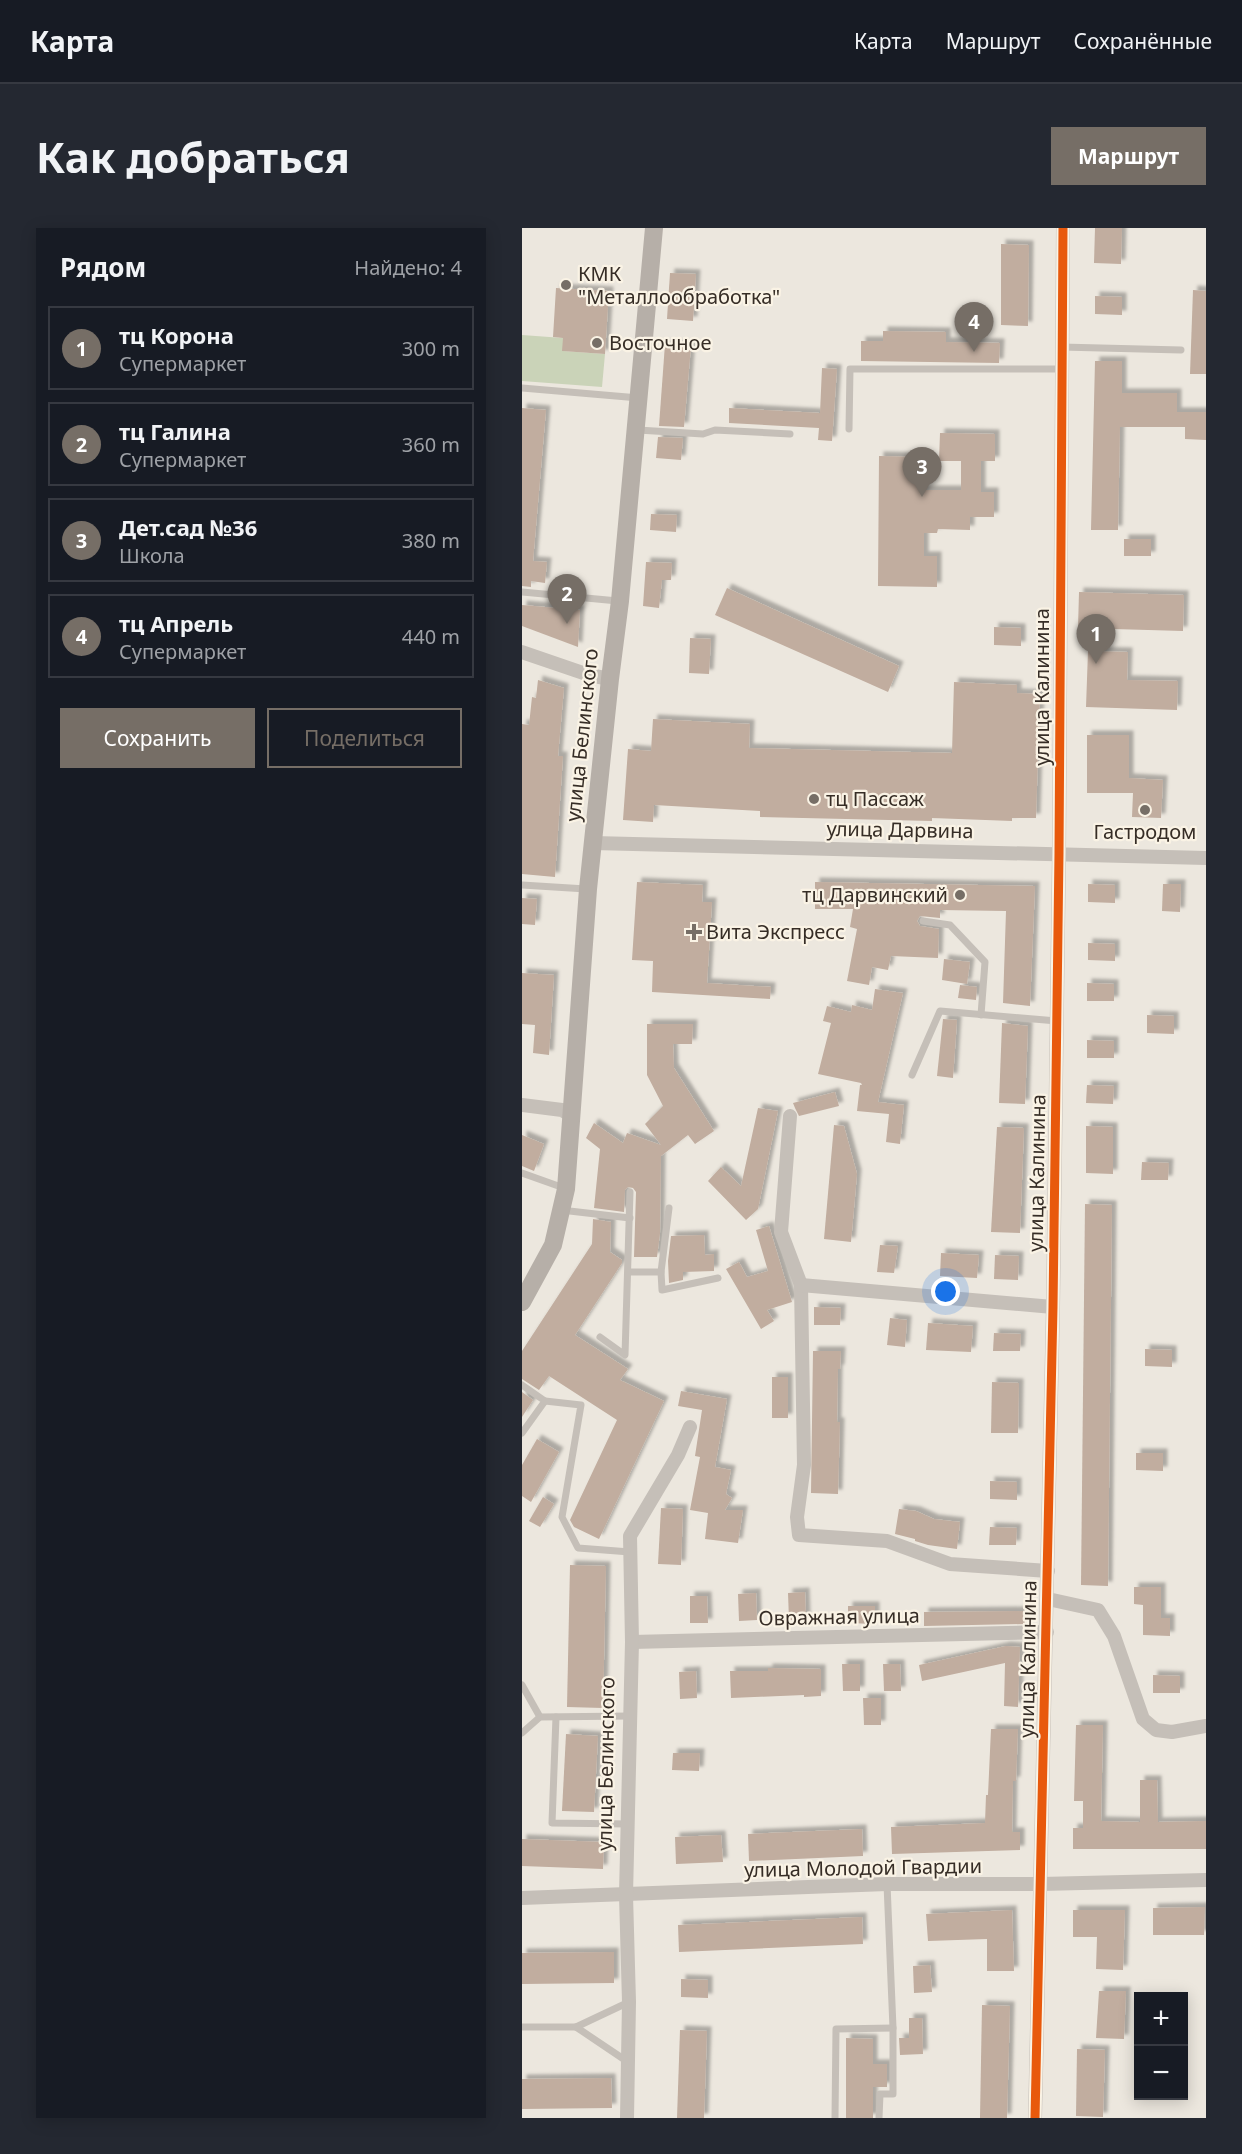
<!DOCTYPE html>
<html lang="ru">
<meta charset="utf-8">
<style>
:root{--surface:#171b24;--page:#242831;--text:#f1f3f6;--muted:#9ea1a6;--line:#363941;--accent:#766e66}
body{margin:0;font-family:"Noto Sans",sans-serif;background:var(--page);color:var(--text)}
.controls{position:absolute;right:18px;bottom:18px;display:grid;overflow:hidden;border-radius:0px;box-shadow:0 3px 15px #0003}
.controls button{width:54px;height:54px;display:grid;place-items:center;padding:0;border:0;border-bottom:2px solid var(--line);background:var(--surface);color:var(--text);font:30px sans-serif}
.you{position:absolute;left:424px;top:1064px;width:21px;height:21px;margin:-15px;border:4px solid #fff;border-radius:50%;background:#1a73e8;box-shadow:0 0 0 9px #1a73e833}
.badge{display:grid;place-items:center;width:39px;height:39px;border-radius:50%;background:var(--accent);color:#fff;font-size:20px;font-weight:700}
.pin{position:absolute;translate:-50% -50px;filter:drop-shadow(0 2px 3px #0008)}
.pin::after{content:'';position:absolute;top:32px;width:21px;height:18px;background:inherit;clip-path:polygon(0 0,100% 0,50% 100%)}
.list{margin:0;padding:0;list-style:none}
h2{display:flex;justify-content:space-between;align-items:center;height:78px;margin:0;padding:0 24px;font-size:26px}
h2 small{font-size:20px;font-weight:400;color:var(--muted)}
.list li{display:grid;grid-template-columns:39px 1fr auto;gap:18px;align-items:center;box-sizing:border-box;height:84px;margin:0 12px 12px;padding:0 12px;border:2px solid var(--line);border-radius:0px}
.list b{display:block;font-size:22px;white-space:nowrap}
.list p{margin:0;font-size:20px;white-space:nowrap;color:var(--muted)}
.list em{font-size:20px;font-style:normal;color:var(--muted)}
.actions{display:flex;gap:12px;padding:18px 24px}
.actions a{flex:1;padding:14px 0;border:2px solid var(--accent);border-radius:0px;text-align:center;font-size:21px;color:var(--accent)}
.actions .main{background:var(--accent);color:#fff}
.map{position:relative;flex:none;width:684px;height:1890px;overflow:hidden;border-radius:0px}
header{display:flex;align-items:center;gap:36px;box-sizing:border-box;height:84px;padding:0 30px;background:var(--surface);border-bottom:2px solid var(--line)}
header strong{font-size:28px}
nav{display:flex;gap:33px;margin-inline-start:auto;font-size:21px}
.intro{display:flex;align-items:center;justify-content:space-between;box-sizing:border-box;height:144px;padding:0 36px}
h1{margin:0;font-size:42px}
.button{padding:15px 27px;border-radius:0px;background:var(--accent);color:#fff;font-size:21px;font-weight:700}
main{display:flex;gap:36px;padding:0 36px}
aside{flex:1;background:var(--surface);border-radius:0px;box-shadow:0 3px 15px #0003}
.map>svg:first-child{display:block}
</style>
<header>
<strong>Карта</strong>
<nav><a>Карта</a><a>Маршрут</a><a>Сохранённые</a></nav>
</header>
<div class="intro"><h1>Как добраться</h1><a class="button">Маршрут</a></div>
<main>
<aside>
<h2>Рядом<small>Найдено: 4</small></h2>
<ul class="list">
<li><span class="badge">1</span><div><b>тц Корона</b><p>Супермаркет</p></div><em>300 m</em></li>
<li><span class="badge">2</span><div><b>тц Галина</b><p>Супермаркет</p></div><em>360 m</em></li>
<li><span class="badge">3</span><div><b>Дет.сад №36</b><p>Школа</p></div><em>380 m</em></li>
<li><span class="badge">4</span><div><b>тц Апрель</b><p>Супермаркет</p></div><em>440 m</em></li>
</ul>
<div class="actions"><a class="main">Сохранить</a><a>Поделиться</a></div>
</aside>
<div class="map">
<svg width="684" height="1890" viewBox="0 0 684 1890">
<defs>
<filter id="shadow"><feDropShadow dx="4.5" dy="-4.5" stdDeviation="1.5" flood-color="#0004"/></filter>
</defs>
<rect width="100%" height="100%" fill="#ece7de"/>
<path fill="#cad3b8" d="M0,107l41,3v13l42,3 -3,33 -80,-6z"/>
<g fill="#c1ad9f" filter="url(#shadow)">
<path d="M573,0h27l-1,36 -27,-1z"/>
<path d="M479,16l28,1 -1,81 -27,-1z"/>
<path d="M148,45l26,1 -3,47 -26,-2z"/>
<path d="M34,60l53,3 -4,63 -43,-3 1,-13 -10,-1z"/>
<path d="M671,62l13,1v83h-16z"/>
<path d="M573,68l27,1v18l-27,-1z"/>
<path d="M361,103l63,1v10l54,1 -1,20 -138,-2v-20h22z"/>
<path d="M143,116l26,2 -7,81 -25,-1z"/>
<path d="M573,133h27v32h55v19h29v28l-21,-1v-12h-65l-2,103h-27z"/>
<path d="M300,140l15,1 -5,72 -14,-1 1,-12 -90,-5v-15l91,5z"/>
<path d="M0,180l24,2 -13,151 14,1 -2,21 -14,-2v6l-9,-1z"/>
<path d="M418,205l55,1v27h-14v31h13v25h-24v13l-32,-1 -1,4h-13v23h13v31l-59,-1 1,-130 41,1 -1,33h42v-29h-22z"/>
<path d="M136,209l25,1 -2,22 -25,-2z"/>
<path d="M129,286l26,1 -1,17 -26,-2z"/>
<rect x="602" y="311" width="27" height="17"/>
<path d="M124,334l26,1 -1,17h-9l-3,28 -16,-2z"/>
<path d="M205,360l172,78 -11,26 -173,-77z"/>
<path d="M557,364l105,3 -1,36 -105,-3z"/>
<path d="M0,377l58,5 -2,37 -56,-21z"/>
<path d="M472,399l27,1v18l-27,-1z"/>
<path d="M168,410l21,1 -2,35 -20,-1z"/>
<path d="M566,423l40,1 -1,28 51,1 -1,29 -91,-3z"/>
<path d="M16,452l26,8 -6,68h5l-8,121 -33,-3v-150l7,1 3,-28 4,1z"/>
<path d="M432,454l63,3v8l23,1 -4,124h-24v3l-80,-3v3l-172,-4v-6l-106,-6 -1,17 -30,-2 5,-71 23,2 2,-32 97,5 -1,24 203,5z"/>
<path d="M565,507h42v43l34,2 -2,38 -29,-1 1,-24h-46z"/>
<path d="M115,654l66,3 -1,17h10l-5,81 64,4 -1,12 -118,-7 1,-31 -21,-1z"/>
<path d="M293,654l220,4 -5,120 -27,-3 3,-92 -66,-1v8l-20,-2 -3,5 3,5 19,3 -1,29 -47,-2 -3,14 -16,-3 -3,18 -22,-4 10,-52 -7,-2 3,-18h-38z"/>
<path d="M566,656l27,1v18l-27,-1z"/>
<path d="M641,656h18l-1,28 -18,-1z"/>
<path d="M0,670l15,1 -2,26 -13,-1z"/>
<path d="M566,715l27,1v17l-27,-1z"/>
<path d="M422,731l26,3 -3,22 -25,-4z"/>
<path d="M0,745l32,2 -5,80 -16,-2 2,-28 -13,-1z"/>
<path d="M565,755l27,1v17h-27z"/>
<path d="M438,757l17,2 -1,13 -18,-2z"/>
<path d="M353,761l28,4 -25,109 26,3 -4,39 -14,-2 3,-28 -32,-3 3,-26h2l-1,-2 -43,-9 13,-51 -8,-2 4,-15 24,6 1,-7 20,5z"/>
<path d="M625,787l27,1v18l-27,-1z"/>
<path d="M421,791l14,1 -4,58 -16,-2z"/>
<path d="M480,795l26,3 -3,78 -26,-1z"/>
<path d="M125,796h46l-1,20h-19l1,24 40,63 -19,13 -7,-9 -27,21 -1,77 -3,24h-23l2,-65 -3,-4 -5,-1 -3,3 -1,22 -30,-4 6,-59 -14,-11 8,-15 29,20 4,-10 34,12 -16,-21 18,-18 -16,-31z"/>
<path d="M565,812l27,1v17h-27z"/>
<path d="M565,857l27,1 -1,18 -27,-1z"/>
<path d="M313,864l4,14 -40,10 -4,-8 -2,-5z"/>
<path d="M236,880l20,3 -20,98 -12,11 -38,-39 13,-14 20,19z"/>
<path d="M312,897l10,1 13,48 -6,68 -27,-3z"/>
<path d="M564,898l27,1v47l-27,-1z"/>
<path d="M475,899l27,1 -4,105 -29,-1z"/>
<path d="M0,907l22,9 -10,27 -12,-5z"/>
<path d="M620,934l27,1 -1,17h-27z"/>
<path d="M563,976l27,1 -4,381 -27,-1z"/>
<path d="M71,991l18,3 -1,30 12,8v3l-47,72 53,34 -8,11 44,21 -65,138 -25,-12 -4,-7 47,-100 -68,-44 -10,14 -17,-11v-28l70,-107z"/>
<path d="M247,998l23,76 -25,8 7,11 -13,8 -35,-60 13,-7 8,15 21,-6 -12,-41z"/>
<path d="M182,1007l1,20 9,-1v17l-31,1v8l-14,3 -1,-22 3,-25z"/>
<path d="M358,1017l18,1 -4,27 -17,-1z"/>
<path d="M419,1025l38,2 -2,23 -37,-2z"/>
<path d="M473,1027l24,1 -1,24 -24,-1z"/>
<path d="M292,1079l27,1 -1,17h-26z"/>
<path d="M368,1090l17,2 -2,27 -18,-2z"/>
<path d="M406,1095l45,3 -2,26 -45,-2z"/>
<path d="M472,1105l27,1 -1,17h-27z"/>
<path d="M623,1121l27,1v17l-27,-1z"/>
<path d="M291,1123h28l-1,18h-2l-1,53h3l-2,72 -27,-1z"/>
<rect x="250" y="1149" width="16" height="41"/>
<path d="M470,1154l27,1 -1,50h-27z"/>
<path d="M159,1163l46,8 -12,68 16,3 -5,24 6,4 -7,12h18l-5,33 -33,-4 3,-26 -18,-3 10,-53 -5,-1 7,-46 -24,-4z"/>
<path d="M0,1164l11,8 -11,17z"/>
<path d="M15,1211l22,13 -28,50 -9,-6v-31z"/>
<path d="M614,1225h27v18l-27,-1z"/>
<path d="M468,1253l27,1v18l-27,-1z"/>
<path d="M21,1269l11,7 -14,23 -11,-6z"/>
<path d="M139,1280l22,1 -2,56 -23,-1z"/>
<path d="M377,1281l17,2 18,8 26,3 -3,27 -29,-4 -13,-4v-2l-20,-5z"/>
<path d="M468,1299l27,1 -1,17h-27z"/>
<path d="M48,1337l36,1 -3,142 -36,-1z"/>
<path d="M612,1359h27v31h9v18l-27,-1v-30l-9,-1z"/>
<path d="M283,1364l1,28h-17l-1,-27z"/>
<path d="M234,1365l1,27 -18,1 -1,-27z"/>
<path d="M168,1368h17l1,27h-18z"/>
<path d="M326,1378h27v18l-27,-1z"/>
<path d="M503,1383v13l-101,2v-14z"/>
<path d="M484,1418l14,1 -2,60 -14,-1 1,-43 -83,18 -3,-16z"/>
<path d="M320,1436h18v27h-17z"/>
<path d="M361,1436h17l1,27h-17z"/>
<path d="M246,1440l53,1v27l-17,1v-2l-73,3 -1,-27h38z"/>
<path d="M174,1443l1,27 -17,1 -1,-27z"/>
<path d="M631,1447l27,1v17h-27z"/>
<path d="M341,1470h18v27h-17z"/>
<path d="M554,1497h27l-2,96 39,1v-42h17l1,42 48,-1v28h-133v-21h10v-27h-9z"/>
<path d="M469,1501h27l-2,52h-3l-1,51h8v18l-128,4 -1,-27 94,-4 1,-28h2z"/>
<path d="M44,1506l32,2 -4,76 -32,-1z"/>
<path d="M151,1525h27l-1,18 -27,-1z"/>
<path d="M340,1601l1,27 -114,5 -1,-27z"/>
<path d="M199,1607l2,27 -47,2 -1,-27z"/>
<path d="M0,1611l82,3 -1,27 -81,-3z"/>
<path d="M683,1679l-1,28h-51v-27z"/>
<path d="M490,1682l2,61h-27v-32l-59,2 -2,-27z"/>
<path d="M551,1682h52l-2,60 -27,-1 1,-32h-24z"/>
<path d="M340,1689l1,27 -184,8 -1,-27z"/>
<path d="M92,1724v31l-92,1v-31z"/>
<path d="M408,1737l2,27 -18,1 -1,-27z"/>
<path d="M159,1751l27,1v18l-27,-1z"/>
<path d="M577,1763h27l-2,48 -28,-1z"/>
<path d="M460,1777l28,1 -3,112h-27z"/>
<path d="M387,1790h13l1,36 -23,1 -1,-17h10z"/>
<path d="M158,1802l27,1 -3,87h-27z"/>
<path d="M324,1810l27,1v25h14v23h-14v31h-27z"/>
<path d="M555,1821l28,1 -2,67 -27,-1z"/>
<path d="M89,1850l1,30 -90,1v-30z"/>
</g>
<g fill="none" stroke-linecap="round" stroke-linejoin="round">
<g stroke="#c5bfb8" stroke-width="7">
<path d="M539,119l120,3"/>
<path d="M0,160l117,10"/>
<path d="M327,201l1,-60h211"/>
<path d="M116,202l65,4 12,-4 75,4"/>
<path d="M0,364l96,9"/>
<path d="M0,657l64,4"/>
<path d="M401,693l27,4 35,37 -4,53"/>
<path d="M390,847l28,-64 117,10"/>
<path d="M0,945l42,15"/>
<path d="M147,980l-8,64 1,18 56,-12"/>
<path d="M39,982l69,8"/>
<path d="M107,1044h32"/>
<path d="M78,1109l25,18 5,-163"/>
<path d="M0,1157l23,16 -23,32"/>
<path d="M23,1173l36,4 -19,112 16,31 52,4"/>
<path d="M0,1457l18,32"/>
<path d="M34,1489l-4,106 75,1"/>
<path d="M0,1505l18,-16 89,-1"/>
<path d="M0,1799h54l53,-25"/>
<path d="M54,1799l52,35"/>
<path d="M313,1890l1,-89 57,-1"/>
<path d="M357,1890l1,-24h13v-66l-6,-144"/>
</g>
<g stroke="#c5bfb8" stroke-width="14">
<path d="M0,424l67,23 21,4"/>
<path d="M71,615l613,15"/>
<path d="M0,877l40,5 10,6"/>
<path d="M268,888l-9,116 20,53 3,180 -7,52 2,18 88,6 63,23 98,7"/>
<path d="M279,1057l252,22"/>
<path d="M526,1371l50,11 16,26 29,83 13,11 16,2 34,-6"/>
<path d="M110,1414l415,-10"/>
<path d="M0,1670l365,-14h154l165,-4"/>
<path d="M105,1890l2,-116 -3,-107 6,-253 -2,-106 48,-81 12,-28"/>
<path d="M513,1890l18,-811 6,-454 4,-625"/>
</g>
<path stroke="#b6afa8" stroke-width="18" d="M0,1074l31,-57 13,-56 22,-300 22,-210 10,-78 34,-373"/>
<g stroke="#faf3e5" stroke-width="13">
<path id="cycleway" d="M513,1890l18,-811 6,-454 4,-625"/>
</g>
<use href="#cycleway" stroke="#e8590c" stroke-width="9"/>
</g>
<g fill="#766e66" stroke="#faf3e5" stroke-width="2">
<circle cx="44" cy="57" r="6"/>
<circle cx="75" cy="115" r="6"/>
<circle cx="292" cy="571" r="6"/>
<circle cx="623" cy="582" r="6"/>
<circle cx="438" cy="667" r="6"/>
<path d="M169 695h6v6h6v6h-6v6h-6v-6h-6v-6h6z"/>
</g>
<g text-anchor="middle" stroke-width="4.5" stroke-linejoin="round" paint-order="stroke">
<g font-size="20" fill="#362d26" stroke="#faf3e5" text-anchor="start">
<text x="56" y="53">КМК<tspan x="56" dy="23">"Металлообработка"</tspan></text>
<text x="87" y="122">Восточное</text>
<text x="304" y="578">тц Пассаж</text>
<text x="623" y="611" text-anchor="middle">Гастродом</text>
<text x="426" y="674" text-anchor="end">тц Дарвинский</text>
<text x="184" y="711">Вита Экспресс</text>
</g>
<g font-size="20" fill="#362d26" stroke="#faf3e5">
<text transform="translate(520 459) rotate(-90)" y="7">улица Калинина</text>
<text transform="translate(60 507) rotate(-84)" y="7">улица Белинского</text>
<text transform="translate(378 602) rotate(1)" y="7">улица Дарвина</text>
<text transform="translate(515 945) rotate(-89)" y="7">улица Калинина</text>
<text transform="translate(317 1389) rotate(-1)" y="7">Овражная улица</text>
<text transform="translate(506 1431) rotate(-89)" y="7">улица Калинина</text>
<text transform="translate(84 1536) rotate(-89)" y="7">улица Белинского</text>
<text transform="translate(341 1640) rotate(-1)" y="7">улица Молодой Гвардии</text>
</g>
</g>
</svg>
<div class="controls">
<button>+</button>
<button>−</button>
</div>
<div class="you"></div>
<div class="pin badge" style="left:574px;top:436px">1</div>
<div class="pin badge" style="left:45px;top:396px">2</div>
<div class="pin badge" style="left:400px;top:269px">3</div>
<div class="pin badge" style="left:452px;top:124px">4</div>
</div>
</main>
